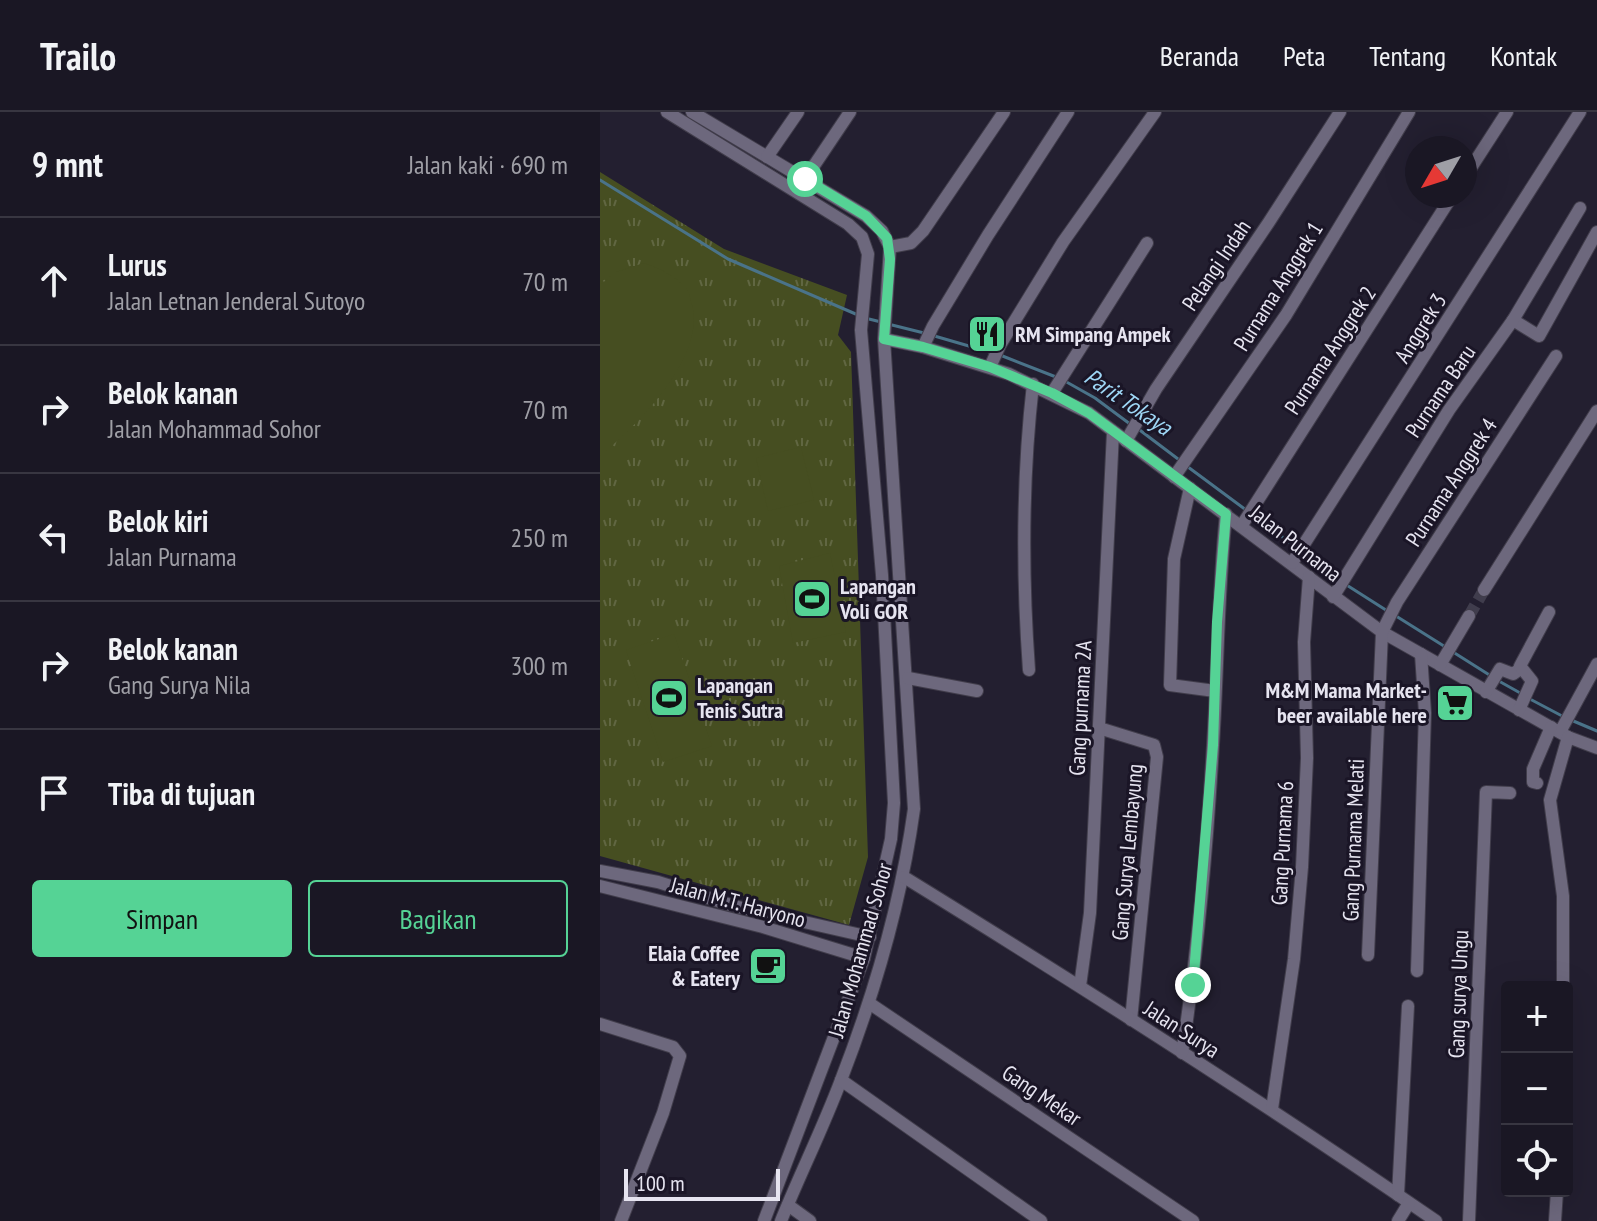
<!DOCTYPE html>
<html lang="id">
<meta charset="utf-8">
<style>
:root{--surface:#1a1724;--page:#23202c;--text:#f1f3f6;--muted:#9f9fa6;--line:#383641;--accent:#55d395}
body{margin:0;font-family:"PT Sans Narrow",sans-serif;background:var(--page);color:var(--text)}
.controls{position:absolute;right:24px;bottom:24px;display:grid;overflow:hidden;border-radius:8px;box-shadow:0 8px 32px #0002}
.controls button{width:72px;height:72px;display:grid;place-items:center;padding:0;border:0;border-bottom:2px solid var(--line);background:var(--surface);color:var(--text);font:40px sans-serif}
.compass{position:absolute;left:805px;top:24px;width:72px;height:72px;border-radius:50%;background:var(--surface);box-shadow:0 8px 32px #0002;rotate:231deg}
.scale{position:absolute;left:24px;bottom:20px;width:156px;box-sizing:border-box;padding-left:8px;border:4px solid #e6e4f0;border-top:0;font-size:22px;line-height:28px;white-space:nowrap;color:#e6e4f0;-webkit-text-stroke:6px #1a1526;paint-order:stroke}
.stop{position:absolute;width:24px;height:24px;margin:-18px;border:6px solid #55d395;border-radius:50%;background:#fff}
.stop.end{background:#55d395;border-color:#fff;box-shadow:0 2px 8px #0008}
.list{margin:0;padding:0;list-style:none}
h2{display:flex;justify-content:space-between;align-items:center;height:104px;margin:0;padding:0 32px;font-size:34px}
h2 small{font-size:26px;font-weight:400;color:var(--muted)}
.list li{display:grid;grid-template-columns:52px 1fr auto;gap:24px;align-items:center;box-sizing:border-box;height:128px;padding:0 32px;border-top:2px solid var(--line)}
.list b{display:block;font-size:30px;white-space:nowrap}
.list p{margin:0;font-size:26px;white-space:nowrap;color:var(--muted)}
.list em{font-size:26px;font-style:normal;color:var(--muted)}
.actions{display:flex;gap:16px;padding:24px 32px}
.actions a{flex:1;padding:18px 0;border:2px solid var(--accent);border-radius:8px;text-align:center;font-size:28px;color:var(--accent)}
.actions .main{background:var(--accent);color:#111}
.icon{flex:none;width:44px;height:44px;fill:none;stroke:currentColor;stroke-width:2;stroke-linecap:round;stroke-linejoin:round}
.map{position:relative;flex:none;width:997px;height:1109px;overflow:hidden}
header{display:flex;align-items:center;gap:48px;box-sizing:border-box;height:112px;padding:0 40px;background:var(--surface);border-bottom:2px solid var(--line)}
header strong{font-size:38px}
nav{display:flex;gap:44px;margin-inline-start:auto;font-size:28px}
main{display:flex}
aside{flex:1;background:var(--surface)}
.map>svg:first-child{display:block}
</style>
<header>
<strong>Trailo</strong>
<nav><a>Beranda</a><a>Peta</a><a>Tentang</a><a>Kontak</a></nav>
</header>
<main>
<aside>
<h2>9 mnt<small>Jalan kaki · 690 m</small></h2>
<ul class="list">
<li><svg class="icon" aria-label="ahead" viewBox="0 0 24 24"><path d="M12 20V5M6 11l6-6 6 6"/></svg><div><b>Lurus</b><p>Jalan Letnan Jenderal Sutoyo</p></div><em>70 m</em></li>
<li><svg class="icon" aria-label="right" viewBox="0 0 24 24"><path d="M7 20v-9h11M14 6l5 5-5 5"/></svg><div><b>Belok kanan</b><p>Jalan Mohammad Sohor</p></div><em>70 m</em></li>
<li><svg class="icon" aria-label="left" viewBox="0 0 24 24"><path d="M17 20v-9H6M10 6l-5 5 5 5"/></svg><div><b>Belok kiri</b><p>Jalan Purnama</p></div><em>250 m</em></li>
<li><svg class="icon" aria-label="right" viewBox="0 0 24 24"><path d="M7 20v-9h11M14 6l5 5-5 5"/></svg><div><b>Belok kanan</b><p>Gang Surya Nila</p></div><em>300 m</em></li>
<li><svg class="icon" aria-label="arrive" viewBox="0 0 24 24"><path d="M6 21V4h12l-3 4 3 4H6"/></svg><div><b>Tiba di tujuan</b></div></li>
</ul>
<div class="actions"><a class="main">Simpan</a><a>Bagikan</a></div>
</aside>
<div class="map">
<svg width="997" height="1109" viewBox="0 0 997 1109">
<defs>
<pattern id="grass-tufts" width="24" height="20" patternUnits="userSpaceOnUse" patternTransform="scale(2)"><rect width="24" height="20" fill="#464e21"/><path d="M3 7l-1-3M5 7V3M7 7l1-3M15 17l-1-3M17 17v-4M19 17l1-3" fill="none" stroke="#616742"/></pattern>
</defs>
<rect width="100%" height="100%" fill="#231f30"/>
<path fill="url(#grass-tufts)" d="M0,60l124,77 123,46 -9,40 13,17 17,505 -19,68 -249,-69z"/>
<g fill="#464e21">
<path d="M44,151c16,6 31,12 42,25 4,5 4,12 6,17 14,52 -55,121 -92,151v-171l16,-13z"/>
<path d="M201,335l13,53 -46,11 -12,-53z"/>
<path d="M230,441l16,79 -53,11 -14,-77z"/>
<path d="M74,522l38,112 -49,16 -37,-112z"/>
</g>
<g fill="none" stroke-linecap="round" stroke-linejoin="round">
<g stroke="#4a7389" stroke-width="3">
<path d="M0,68l128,79 130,56"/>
<path d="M265,206l16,4"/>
<path d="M288,212l36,9"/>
<path d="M331,223l62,18"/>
<path d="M400,243l56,22"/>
<path d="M463,268l32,18 35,26"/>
<path d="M537,316l45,34"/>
<path d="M588,355l58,43"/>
<path d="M652,402l45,34"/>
<path d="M704,440l35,27"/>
<path d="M745,472l44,28"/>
<path d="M796,504l51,32"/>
<path d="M853,540l38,24"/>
<path d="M897,568l25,14"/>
<path d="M928,586l36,19"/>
<path d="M971,608l26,11"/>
</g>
<path stroke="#403d4d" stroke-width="12" stroke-dasharray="12 6" stroke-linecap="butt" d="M869,504l15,-26"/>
<g stroke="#413d4b" stroke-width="14">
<g id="minor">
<path d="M67,0l181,112 14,13 6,17 -7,76 21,245 12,228 -3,36 -27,119 -100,263"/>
<path d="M92,0l174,104 16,15 8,16 -6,92 30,470c-13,94 -39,183 -73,271 -18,48 -41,94 -60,141"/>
<path d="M167,45l31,-45"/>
<path d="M865,65l42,-65"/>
<path d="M205,67l45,-67"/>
<path d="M290,135l21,-4 12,-12 81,-119"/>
<path d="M913,208l26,16 58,-104"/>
<path d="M284,227l39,8 86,27 80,39 293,219 186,105 29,11"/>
<path d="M323,235l10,-21 55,-91 80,-123"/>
<path d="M390,255l10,-22 63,-103 92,-130"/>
<path d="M452,281l95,-150"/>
<path d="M526,329l30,-52 113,-167 71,-110"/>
<path d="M574,365l112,-162 123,-203"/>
<path d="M590,376l-16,71 -4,126 45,6"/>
<path d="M642,413l210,-329"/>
<path d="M692,451l288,-451"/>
<path d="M884,478l113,-179"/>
<path d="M733,485l116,-187 64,-90 67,-112"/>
<path d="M840,553l29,-49"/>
<path d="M429,558c-7,-96 -7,-190 4,-286"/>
<path d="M308,566l69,13"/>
<path d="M886,580l14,-23 13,5 7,-5"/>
<path d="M919,598l13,-29 -12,-15 29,-54"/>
<path d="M499,616l55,17 3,12 -26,263"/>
<path d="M960,620l37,-68"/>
<path d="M937,671l-4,-1v-13l18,-42"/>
<path d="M0,759l58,11 76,24 136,31"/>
<path d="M304,765c180,111 358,224 532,344"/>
<path d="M0,774l163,41 101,31"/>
<path d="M768,843l14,-323 15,-30 159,-246"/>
<path d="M817,859l8,-258 -4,-59"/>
<path d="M480,874l10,-73 23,-481"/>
<path d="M963,875v-91l-13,-96 18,-63"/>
<path d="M269,891l324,218"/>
<path d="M0,912l73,23 7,9 -17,57 -42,108"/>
<path d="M582,941c16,-101 25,-205 31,-308 5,-77 5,-154 13,-231"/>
<path d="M241,968l200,141"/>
<path d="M672,997l22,-150 8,-92 5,-109 -3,-116 5,-65"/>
<path d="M798,1083l10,-189"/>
<path d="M188,1093l22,16"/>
<path d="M798,1109l11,-18"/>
<path d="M869,1109l17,-429 24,1"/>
<path d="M955,1109l2,-30"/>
</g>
</g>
<use href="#minor" stroke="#6d687d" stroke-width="12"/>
</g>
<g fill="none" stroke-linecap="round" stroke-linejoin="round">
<path stroke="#55d395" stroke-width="10" d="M205,67l61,37 21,22 3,21 -6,80 39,8 67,20 62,26 37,20 137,101 -9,108 -4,123 -20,240"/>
</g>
<defs>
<g id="restaurant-square" transform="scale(2)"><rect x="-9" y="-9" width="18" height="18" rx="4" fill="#55d395" stroke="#1a1526"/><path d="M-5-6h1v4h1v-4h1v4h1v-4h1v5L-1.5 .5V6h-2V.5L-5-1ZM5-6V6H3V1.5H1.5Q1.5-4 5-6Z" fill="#111"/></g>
<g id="stadium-square" transform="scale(2)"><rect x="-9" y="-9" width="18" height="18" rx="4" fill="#55d395" stroke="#1a1526"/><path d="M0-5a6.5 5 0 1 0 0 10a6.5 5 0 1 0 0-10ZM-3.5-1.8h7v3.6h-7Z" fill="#111"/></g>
<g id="supermarket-square" transform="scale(2)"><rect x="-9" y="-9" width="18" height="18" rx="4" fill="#55d395" stroke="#1a1526"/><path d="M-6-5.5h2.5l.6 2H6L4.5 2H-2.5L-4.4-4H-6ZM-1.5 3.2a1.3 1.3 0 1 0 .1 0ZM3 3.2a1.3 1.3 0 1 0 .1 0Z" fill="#111"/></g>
<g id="cafe-square" transform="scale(2)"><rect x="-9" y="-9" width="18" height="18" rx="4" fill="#55d395" stroke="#1a1526"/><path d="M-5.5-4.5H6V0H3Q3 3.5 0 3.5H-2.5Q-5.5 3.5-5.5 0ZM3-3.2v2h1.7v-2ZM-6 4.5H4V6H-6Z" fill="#111"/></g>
</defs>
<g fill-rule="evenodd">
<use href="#restaurant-square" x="387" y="222"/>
<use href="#stadium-square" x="212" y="487"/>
<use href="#stadium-square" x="69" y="586"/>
<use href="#supermarket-square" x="855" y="591"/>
<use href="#cafe-square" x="168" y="854"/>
</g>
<g text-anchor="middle" stroke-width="6" stroke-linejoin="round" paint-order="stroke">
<g font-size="22" fill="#e6e4f0" stroke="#1a1526">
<text transform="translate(616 153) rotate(-56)" y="8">Pelangi Indah</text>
<text transform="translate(678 174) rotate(-58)" y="8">Purnama Anggrek 1</text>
<text transform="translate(820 216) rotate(-58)" y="8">Anggrek 3</text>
<text transform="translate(730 238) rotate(-57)" y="8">Purnama Anggrek 2</text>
<text transform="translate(840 279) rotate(-56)" y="8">Purnama Baru</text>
<text transform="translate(851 370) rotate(-57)" y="8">Purnama Anggrek 4</text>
<text transform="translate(696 431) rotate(38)" y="8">Jalan Purnama</text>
<text transform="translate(480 596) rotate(-87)" y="8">Gang purnama 2A</text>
<text transform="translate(753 728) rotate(-88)" y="8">Gang Purnama Melati</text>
<text transform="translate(682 731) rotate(-87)" y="8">Gang Purnama 6</text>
<text transform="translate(527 740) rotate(-85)" y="8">Gang Surya Lembayung</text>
<text transform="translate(138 790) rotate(15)" y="8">Jalan M.T. Haryono</text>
<text transform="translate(260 838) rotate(-74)" y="8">Jalan Mohammad Sohor</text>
<text transform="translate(858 882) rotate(-88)" y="8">Gang surya Ungu</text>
<text transform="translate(582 917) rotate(33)" y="8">Jalan Surya</text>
<text transform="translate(442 983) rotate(34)" y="8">Gang Mekar</text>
</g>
<g font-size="22" font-weight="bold" fill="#e6e4f0" stroke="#1a1526" text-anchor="start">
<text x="415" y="230">RM Simpang Ampek</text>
<text x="240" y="482">Lapangan<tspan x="240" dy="25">Voli GOR</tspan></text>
<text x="97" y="581">Lapangan<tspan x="97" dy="25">Tenis Sutra</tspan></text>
<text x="827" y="586" text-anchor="end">M&amp;M Mama Market-<tspan x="827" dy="25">beer available here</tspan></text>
<text x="140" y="849" text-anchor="end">Elaia Coffee<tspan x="140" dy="25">&amp; Eatery</tspan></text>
</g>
<g font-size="24" font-style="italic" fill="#9ed6f5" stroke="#1a1526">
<text transform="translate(528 290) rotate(34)" y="8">Parit Tokaya</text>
</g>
</g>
</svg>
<div class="controls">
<button>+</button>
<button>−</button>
<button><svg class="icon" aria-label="locate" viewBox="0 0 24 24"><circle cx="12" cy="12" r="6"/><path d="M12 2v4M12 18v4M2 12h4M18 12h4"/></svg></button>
</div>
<svg class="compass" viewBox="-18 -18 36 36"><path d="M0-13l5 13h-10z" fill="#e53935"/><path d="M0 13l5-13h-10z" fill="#9f9fa6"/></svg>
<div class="scale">100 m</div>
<div class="stop" style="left:205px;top:67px"></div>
<div class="stop end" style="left:593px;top:873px"></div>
</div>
</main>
